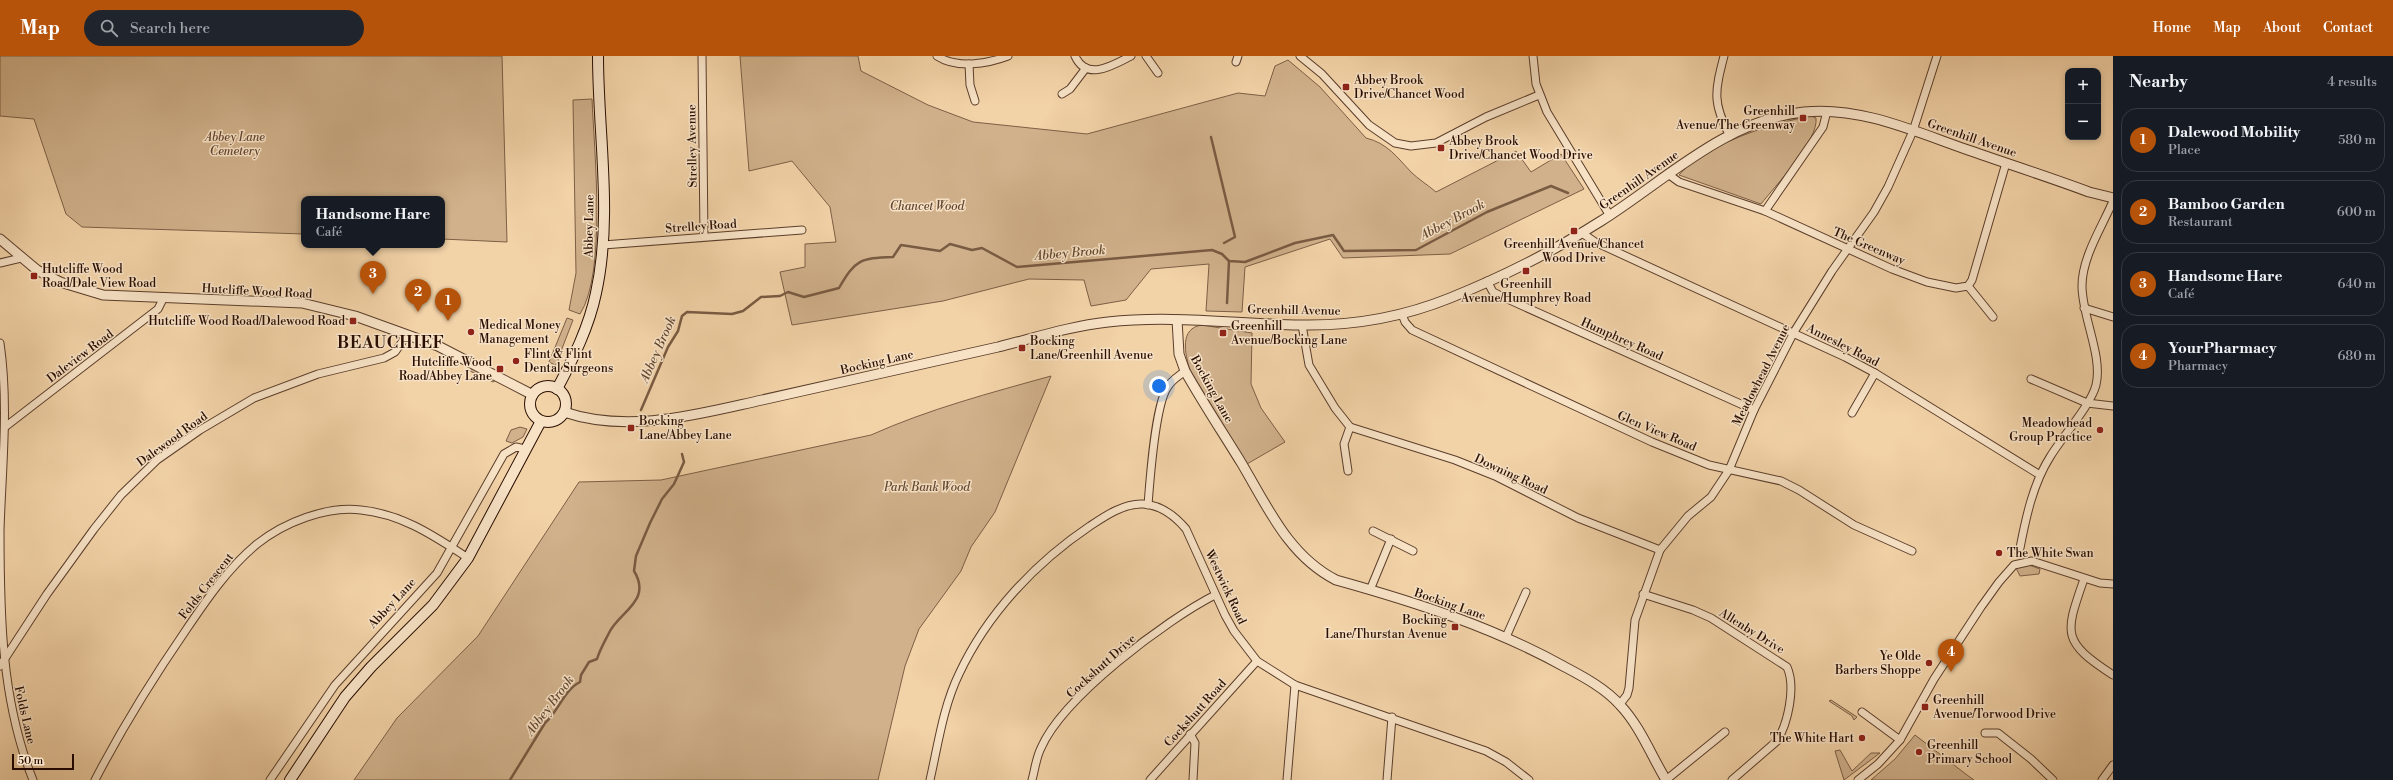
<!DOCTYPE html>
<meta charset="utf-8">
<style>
:root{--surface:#171b24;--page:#20242c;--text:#f1f3f6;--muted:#9ea1a6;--line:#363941;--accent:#b45309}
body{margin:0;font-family:"Libre Bodoni",serif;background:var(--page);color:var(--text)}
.controls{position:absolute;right:12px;top:12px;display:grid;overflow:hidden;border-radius:8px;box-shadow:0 2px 6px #0003}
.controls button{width:36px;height:36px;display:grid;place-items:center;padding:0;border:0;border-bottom:1px solid var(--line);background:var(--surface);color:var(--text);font:20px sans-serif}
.scale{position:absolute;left:12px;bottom:10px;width:62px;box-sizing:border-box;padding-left:4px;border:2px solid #290d00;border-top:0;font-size:11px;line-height:14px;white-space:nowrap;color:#290d00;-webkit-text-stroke:3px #f7e2c6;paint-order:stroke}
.you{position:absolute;left:1159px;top:330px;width:14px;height:14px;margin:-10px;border:3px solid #fff;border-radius:50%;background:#1a73e8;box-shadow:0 0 0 6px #1a73e833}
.badge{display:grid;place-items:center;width:26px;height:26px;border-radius:50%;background:var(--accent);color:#fff;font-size:13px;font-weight:700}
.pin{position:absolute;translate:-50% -33px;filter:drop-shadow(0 1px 2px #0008)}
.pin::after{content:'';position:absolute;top:21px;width:14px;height:12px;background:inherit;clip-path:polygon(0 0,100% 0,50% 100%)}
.popup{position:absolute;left:301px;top:140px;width:144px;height:52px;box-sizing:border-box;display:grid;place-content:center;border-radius:8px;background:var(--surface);filter:drop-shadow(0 1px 3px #0005);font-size:13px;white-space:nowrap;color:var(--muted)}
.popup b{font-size:15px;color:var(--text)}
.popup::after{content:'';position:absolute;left:50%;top:100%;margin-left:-8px;border:8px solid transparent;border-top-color:var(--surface)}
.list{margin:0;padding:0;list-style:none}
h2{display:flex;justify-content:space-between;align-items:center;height:52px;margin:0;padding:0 16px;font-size:17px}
h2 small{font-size:13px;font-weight:400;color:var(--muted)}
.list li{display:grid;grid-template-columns:26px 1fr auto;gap:12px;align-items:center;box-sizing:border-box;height:64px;margin:0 8px 8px;padding:0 8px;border:1px solid var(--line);border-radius:16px}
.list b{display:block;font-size:15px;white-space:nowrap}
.list p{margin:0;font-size:13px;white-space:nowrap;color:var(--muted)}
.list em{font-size:13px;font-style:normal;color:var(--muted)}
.icon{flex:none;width:22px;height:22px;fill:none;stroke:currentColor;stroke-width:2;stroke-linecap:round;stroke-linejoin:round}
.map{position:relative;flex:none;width:2113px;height:724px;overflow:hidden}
header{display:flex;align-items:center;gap:24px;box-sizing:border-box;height:56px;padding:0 20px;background:var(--accent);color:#fff}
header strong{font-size:19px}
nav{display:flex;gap:22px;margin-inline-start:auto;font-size:14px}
.search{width:280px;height:36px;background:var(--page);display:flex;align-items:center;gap:10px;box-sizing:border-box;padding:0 14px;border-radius:22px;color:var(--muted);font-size:15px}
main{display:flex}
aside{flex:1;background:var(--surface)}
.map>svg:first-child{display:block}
</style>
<header>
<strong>Map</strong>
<div class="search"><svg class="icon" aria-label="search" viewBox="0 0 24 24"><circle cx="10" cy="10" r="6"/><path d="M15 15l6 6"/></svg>Search here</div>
<nav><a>Home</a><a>Map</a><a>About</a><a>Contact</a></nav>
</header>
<main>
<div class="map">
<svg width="2113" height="724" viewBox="0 0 2113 724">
<rect width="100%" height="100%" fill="#f2d2a7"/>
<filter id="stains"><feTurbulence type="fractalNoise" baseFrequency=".005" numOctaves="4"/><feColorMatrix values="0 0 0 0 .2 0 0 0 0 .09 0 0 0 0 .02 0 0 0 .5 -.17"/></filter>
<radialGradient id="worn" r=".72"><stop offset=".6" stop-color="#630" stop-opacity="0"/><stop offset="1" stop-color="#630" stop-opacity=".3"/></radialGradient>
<g fill="#d0b18b" stroke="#7c5f46">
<path d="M0,0h502l5,186 -65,-3v-40h-138v35l-222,-7 -16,-13 -32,-95 -34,-3z"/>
<path d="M740,0h118l3,15 67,34 45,17 114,12 151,-41 27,3 10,-30 13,-6 32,27 46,51c21,5 31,19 45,34 7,7 17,13 25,20l80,-41 15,21 30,-18 23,35 -134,65 -107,4 -13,-19 -85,28 -3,45 -36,-1 3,-47 -58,5 -25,31 -35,6 -7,-26 -55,-1 -86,22 -151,24 -12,-53 25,-5v-23l31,-2 -6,-35 -38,-46 -43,10z"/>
<path d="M592,43c2,51 15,173 -12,215l-11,-4 7,-37 -3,-173z"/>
<path d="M1811,60l5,2c3,22 -41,68 -55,86l-82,-29c25,-31 94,-52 132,-59z"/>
<path d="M567,262l6,2 -15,39 1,3 -4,3 -6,-3z"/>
<path d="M1202,269l50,8 -1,51 10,24 24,34 -38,22 -57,-94c-5,-16 -11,-42 12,-45z"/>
<path d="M471,313h3l22,11 -3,2 -23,-11z"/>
<path d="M1051,320l-56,136 -24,35 -10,24 -42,58 -14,37 -27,114h-524l43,-62 81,-82 101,-154 82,-2 210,-45c58,-26 119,-42 180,-59z"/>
<path d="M520,371l7,2 -4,8 -11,6 -6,-2 5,-11z"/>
<path d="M2029,509l11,4 -1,5 -19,2 -4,-8z"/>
<path d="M1831,644l26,17 -3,3 -2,-4 -23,-15z"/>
<path d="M1915,679l52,40 7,5h-103l24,-21z"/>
<path d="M1840,694l12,21 19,-18h9l-36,27 -9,-29z"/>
</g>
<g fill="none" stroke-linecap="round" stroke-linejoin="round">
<g stroke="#795b42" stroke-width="2.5">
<path d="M1211,81l24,100 -11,6"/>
<path d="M1227,247l2,-42"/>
<path d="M641,354l27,-63 10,-16 4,-15 5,-4 45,2 11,-3 18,-14 19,-1 8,-4 16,5 35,-9c16,-28 21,-30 54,-31l8,-12 39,6 10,-7 22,6 10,-2 35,19 195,-17 10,4 7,7 16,1 50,-19 38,-8 11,16 72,-1 71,-38 64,-26 17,7"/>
<path d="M510,724l35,-57c13,-11 19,-33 35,-41l1,-7 8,-13 8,-3c3,-10 8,-18 13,-28 11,-20 42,-31 24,-60l2,-15 14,-33 12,-24 12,-15 10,-22 -2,-8"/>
</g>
<g stroke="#5b3e2a" stroke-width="9">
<g id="minor">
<path d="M702,0l2,180"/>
<path d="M937,0c20,13 50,8 71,0"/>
<path d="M1075,0c12,26 38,9 56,0"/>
<path d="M1146,0l12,17"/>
<path d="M1300,0l22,18 47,51 26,18 16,3 25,-3 50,-26 53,-22"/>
<path d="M1533,0l3,28 11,28 63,104"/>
<path d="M1724,0c-9,35 -12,47 6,80"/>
<path d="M1236,6l2,-6"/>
<path d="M969,8l1,21 5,16"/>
<path d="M1062,38l8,-5 16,-21"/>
<path d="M1668,118l11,8 86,29 127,58 35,13 29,6 12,-2 4,-6 34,-117"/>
<path d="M1765,155l58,-84 4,-16"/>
<path d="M1582,177l13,9 250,115 30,16 165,102"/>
<path d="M603,189l199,-15"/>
<path d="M0,207l21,-5"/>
<path d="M1487,225l6,11 10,5 251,113"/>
<path d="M1968,230l25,31"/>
<path d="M2084,252l29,9"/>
<path d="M1402,258l3,8 7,8 240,112 57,23 72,16 18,9 55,35 58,26"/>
<path d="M1302,269l7,40 26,43 15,19 -6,17 4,27"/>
<path d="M0,287c9,62 2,124 0,187 0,85 1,170 33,250"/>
<path d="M2031,323l56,24 26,3"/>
<path d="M1852,357l23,-40"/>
<path d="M5,371l153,-118 5,-10"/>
<path d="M1350,371l105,33 40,16 83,42 82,32"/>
<path d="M1148,449c2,-26 7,-98 19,-117 4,-8 12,-12 18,-17"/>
<path d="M1373,475l40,20"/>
<path d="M2020,492c6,-31 13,-64 30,-91 12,-20 41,-52 46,-72 7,-29 -14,-68 -14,-99 0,-29 20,-59 31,-85"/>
<path d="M2084,523c-19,55 -23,62 29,96"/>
<path d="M1370,534l21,-51"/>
<path d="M1643,538l50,16 18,8 76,49c9,20 1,56 -10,74l-45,39"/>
<path d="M1506,581l20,-45"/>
<path d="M0,610l47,-72 47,-65 27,-34 36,-35 43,-30 54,-32 64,-24 66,-16 11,-6 12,-17"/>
<path d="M1620,648l7,-9 2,-7 6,-68 25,-70 28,-34 23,-19 18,-27 25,-60 40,-78 38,-61 42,-59 14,-25 25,-56 24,-75"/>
<path d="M1862,656l38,28"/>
<path d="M1985,677h13l33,26 22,21"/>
<path d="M1190,678l5,9 -2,37"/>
<path d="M95,724c27,-52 58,-102 91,-150 21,-31 42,-62 71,-86 28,-22 69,-38 104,-34 41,4 73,26 107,48"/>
<path d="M270,724l65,-95 102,-112 67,-119 12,-7 9,2"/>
<path d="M930,724c8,-35 13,-73 29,-106 28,-60 76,-111 131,-148 15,-10 34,-23 53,-22 18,1 32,12 43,25l39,86 9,16 23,30 38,24 191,66 20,11 23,18"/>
<path d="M1032,724c3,-11 4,-22 9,-32 22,-51 125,-128 174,-153"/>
<path d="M1150,724l107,-119"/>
<path d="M1287,724l8,-95"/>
<path d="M1387,724l5,-63"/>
<path d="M1666,724l59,-48"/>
<path d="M1858,724l20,-16 22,-24 34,-61 47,-72 18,-25 15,-17 18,-4 68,22 13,1"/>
<path d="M2102,724l11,-15"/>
</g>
</g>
<g stroke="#5b3e2a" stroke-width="11">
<g id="tertiary">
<path d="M0,183l37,31 23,12 43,13 199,8 53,13 83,30 95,49"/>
<path d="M1177,264l2,34 6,17c18,32 38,62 57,93 26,44 47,92 94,116 79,22 157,47 229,87 19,10 41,22 55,38 20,21 31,50 46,75"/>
<path d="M564,356c65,22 134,2 198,-12 79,-17 157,-36 236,-53 36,-9 73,-21 110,-25 64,-7 129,2 193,3 51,1 102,-8 149,-27 52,-21 104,-47 151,-77 64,-40 124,-101 203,-109 56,-6 112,20 164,38 40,14 81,27 121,42l24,6"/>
</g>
</g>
<g stroke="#290d00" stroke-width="12">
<g id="secondary">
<circle cx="548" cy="348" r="18"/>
<path d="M557,333c16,-30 32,-62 39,-96 17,-77 2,-159 2,-237"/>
<path d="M290,724l55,-83 26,-30 62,-62 35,-47 73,-137"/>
</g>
</g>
<use href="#minor" stroke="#f7e2c6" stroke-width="7"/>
<use href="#tertiary" stroke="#f7e2c6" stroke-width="9"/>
<use href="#secondary" stroke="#f7e2c6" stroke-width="10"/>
</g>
<g fill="#8f2418" stroke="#f7e2c6" stroke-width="1.5">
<rect x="1342" y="27" width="8" height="8" rx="2"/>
<rect x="1799" y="58" width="8" height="8" rx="2"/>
<rect x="1437" y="88" width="8" height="8" rx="2"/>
<rect x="1570" y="171" width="8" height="8" rx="2"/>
<rect x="1522" y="211" width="8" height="8" rx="2"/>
<rect x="30" y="216" width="8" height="8" rx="2"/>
<rect x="349" y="261" width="8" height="8" rx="2"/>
<circle cx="471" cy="276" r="4"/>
<rect x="1219" y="273" width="8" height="8" rx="2"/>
<rect x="1018" y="288" width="8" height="8" rx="2"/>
<circle cx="516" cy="305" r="4"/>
<rect x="496" y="309" width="8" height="8" rx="2"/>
<rect x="627" y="368" width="8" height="8" rx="2"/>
<circle cx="2100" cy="374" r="4"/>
<circle cx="1999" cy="497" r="4"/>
<rect x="1451" y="567" width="8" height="8" rx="2"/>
<circle cx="1929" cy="607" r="4"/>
<rect x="1921" y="647" width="8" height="8" rx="2"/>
<circle cx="1862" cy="682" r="4"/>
<circle cx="1919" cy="696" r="4"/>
</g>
<g text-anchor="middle" stroke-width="3" stroke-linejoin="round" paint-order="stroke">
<g font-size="12" fill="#290d00" stroke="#f7e2c6" text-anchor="start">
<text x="1354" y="28">Abbey Brook<tspan x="1354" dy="14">Drive/Chancet Wood</tspan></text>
<text x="1795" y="59" text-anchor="end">Greenhill<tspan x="1795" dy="14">Avenue/The Greenway</tspan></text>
<text x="1449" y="89">Abbey Brook<tspan x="1449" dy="14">Drive/Chancet Wood Drive</tspan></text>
<text x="1574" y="192" text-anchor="middle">Greenhill Avenue/Chancet<tspan x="1574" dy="14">Wood Drive</tspan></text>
<text x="42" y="217">Hutcliffe Wood<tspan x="42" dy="14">Road/Dale View Road</tspan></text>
<text x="1526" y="232" text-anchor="middle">Greenhill<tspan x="1526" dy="14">Avenue/Humphrey Road</tspan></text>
<text x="345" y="269" text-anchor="end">Hutcliffe Wood Road/Dalewood Road</text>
<text x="479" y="273">Medical Money<tspan x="479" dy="14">Management</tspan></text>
<text x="1231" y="274">Greenhill<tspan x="1231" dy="14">Avenue/Bocking Lane</tspan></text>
<text x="1030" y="289">Bocking<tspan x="1030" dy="14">Lane/Greenhill Avenue</tspan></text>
<text x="524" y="302">Flint &amp; Flint<tspan x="524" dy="14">Dental Surgeons</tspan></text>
<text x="492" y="310" text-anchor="end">Hutcliffe Wood<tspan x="492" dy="14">Road/Abbey Lane</tspan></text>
<text x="639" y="369">Bocking<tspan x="639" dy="14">Lane/Abbey Lane</tspan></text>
<text x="2092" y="371" text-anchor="end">Meadowhead<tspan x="2092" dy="14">Group Practice</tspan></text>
<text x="2007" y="501">The White Swan</text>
<text x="1447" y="568" text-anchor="end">Bocking<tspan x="1447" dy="14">Lane/Thurstan Avenue</tspan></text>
<text x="1921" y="604" text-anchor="end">Ye Olde<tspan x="1921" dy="14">Barbers Shoppe</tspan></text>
<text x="1933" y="648">Greenhill<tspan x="1933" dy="14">Avenue/Torwood Drive</tspan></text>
<text x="1854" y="686" text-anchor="end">The White Hart</text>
<text x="1927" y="693">Greenhill<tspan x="1927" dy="14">Primary School</tspan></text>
</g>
<g font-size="12" font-style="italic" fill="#634631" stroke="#f7e2c6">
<text x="235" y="85">Abbey Lane<tspan x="235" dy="14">Cemetery</tspan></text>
<text x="927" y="154">Chancet Wood</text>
<text x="927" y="435">Park Bank Wood</text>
</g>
<g font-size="12" fill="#290d00" stroke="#f7e2c6">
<text transform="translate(1972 82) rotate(19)" y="4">Greenhill Avenue</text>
<text transform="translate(692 90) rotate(-91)" y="4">Strelley Avenue</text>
<text transform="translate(1639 124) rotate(-35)" y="4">Greenhill Avenue</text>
<text transform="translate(589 170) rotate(-89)" y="4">Abbey Lane</text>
<text transform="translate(701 170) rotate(-4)" y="4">Strelley Road</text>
<text transform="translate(1869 190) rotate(23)" y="4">The Greenway</text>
<text transform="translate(257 235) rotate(3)" y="4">Hutcliffe Wood Road</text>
<text transform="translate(1294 254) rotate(1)" y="4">Greenhill Avenue</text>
<text transform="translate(1622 283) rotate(24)" y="4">Humphrey Road</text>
<text transform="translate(1843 289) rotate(27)" y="4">Annesley Road</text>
<text transform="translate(80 300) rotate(-37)" y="4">Daleview Road</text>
<text transform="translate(877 306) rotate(-13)" y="4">Bocking Lane</text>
<text transform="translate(1761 319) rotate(-63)" y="4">Meadowhead Avenue</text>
<text transform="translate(1212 333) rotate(61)" y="4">Bocking Lane</text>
<text transform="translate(1657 375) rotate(23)" y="4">Glen View Road</text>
<text transform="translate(172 383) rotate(-36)" y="4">Dalewood Road</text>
<text transform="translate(1511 418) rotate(25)" y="4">Downing Road</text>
<text transform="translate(206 530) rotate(-52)" y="4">Folds Crescent</text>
<text transform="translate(1226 531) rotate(65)" y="4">Westwick Road</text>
<text transform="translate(392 547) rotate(-47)" y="4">Abbey Lane</text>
<text transform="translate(1450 548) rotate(19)" y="4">Bocking Lane</text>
<text transform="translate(1752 575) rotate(32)" y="4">Allenby Drive</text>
<text transform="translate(1101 610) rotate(-42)" y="4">Cockshutt Drive</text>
<text transform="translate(1195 657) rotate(-48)" y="4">Cockshutt Road</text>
<text transform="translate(25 659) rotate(77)" y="4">Folds Lane</text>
</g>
<g font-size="13" font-style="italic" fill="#654831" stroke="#f7e2c6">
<text transform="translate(1452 163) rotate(-28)" y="5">Abbey Brook</text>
<text transform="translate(1070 196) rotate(-5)" y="5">Abbey Brook</text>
<text transform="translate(657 293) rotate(-66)" y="5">Abbey Brook</text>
<text transform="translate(549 649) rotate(-53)" y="5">Abbey Brook</text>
</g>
<g font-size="16" font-weight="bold" letter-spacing="1" fill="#290d00" stroke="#f7e2c6">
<text x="391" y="292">BEAUCHIEF</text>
</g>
</g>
<rect width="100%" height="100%" filter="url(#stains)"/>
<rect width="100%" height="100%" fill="url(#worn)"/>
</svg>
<div class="controls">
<button>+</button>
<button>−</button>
</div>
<div class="scale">50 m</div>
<div class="you"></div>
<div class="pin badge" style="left:448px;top:265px">1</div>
<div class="pin badge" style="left:418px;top:256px">2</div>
<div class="pin badge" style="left:373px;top:238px">3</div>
<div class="popup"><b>Handsome Hare</b>Café</div>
<div class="pin badge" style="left:1951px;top:616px">4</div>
</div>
<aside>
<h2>Nearby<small>4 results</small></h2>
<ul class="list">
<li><span class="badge">1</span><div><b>Dalewood Mobility</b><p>Place</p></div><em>580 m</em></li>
<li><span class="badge">2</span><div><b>Bamboo Garden</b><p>Restaurant</p></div><em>600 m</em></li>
<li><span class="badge">3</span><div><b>Handsome Hare</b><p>Café</p></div><em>640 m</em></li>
<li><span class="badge">4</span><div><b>YourPharmacy</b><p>Pharmacy</p></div><em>680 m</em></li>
</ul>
</aside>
</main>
